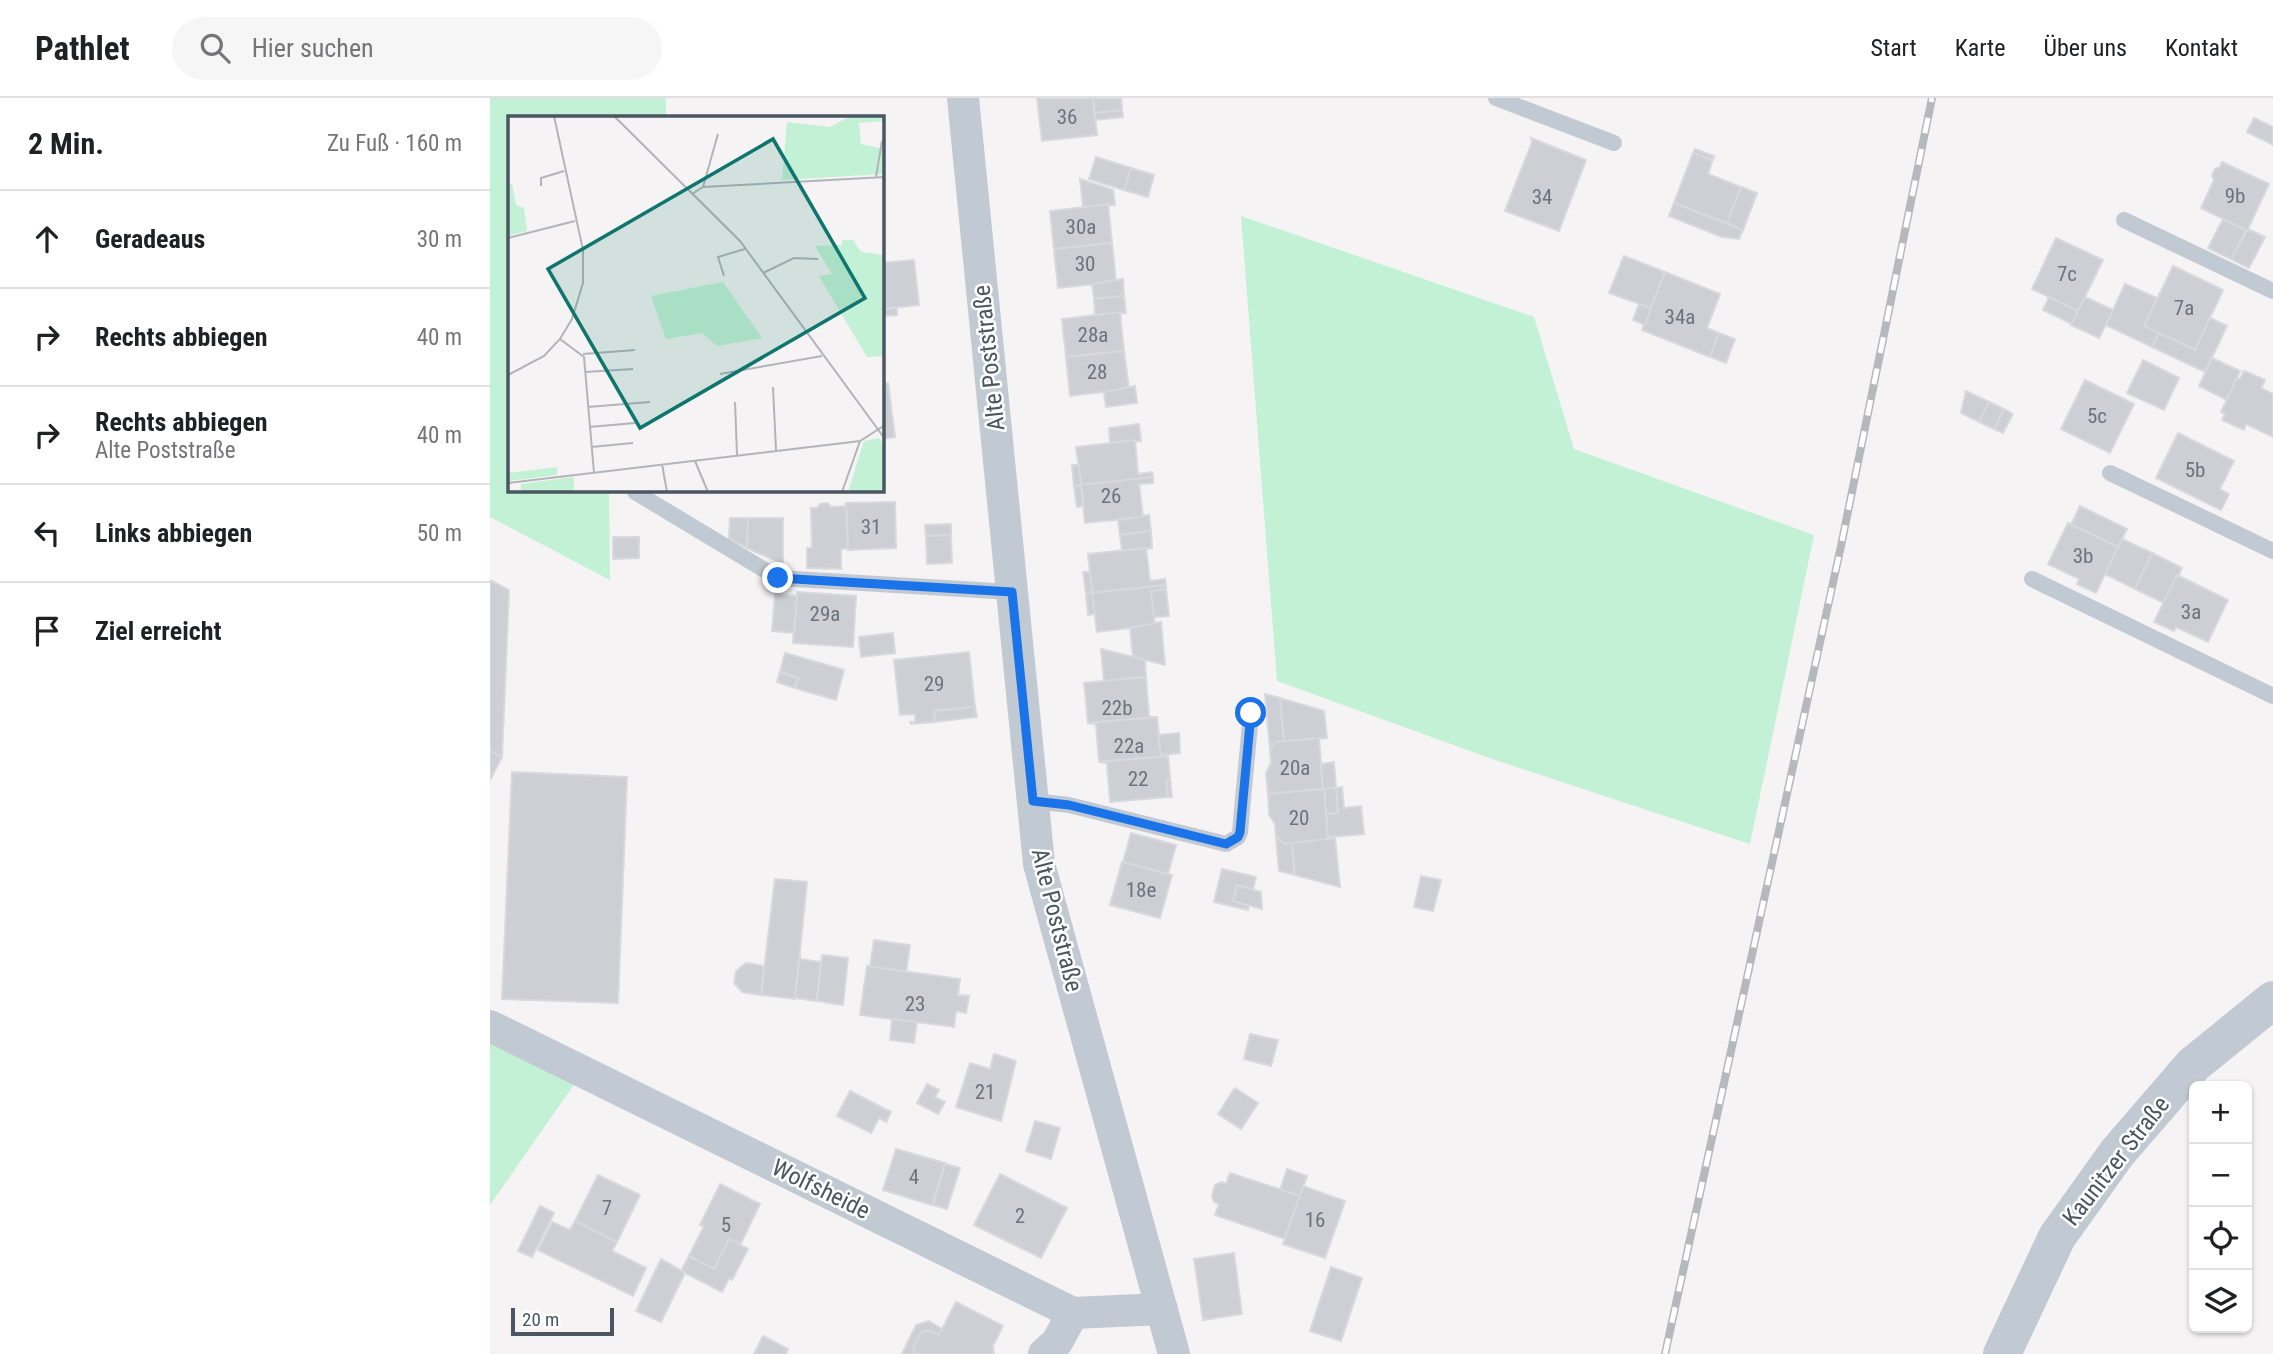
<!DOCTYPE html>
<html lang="de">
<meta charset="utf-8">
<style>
:root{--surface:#fff;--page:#f6f6f6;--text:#202124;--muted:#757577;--line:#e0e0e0}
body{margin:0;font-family:"Roboto Condensed",sans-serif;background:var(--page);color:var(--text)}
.controls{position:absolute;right:21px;bottom:21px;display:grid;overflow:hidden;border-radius:10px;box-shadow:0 2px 5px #0004}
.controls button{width:63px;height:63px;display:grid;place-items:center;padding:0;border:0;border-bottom:2px solid var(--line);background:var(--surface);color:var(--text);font:35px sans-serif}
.scale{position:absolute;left:21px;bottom:18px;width:103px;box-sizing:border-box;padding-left:7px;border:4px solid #4a5661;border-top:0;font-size:19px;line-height:24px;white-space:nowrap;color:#4a5661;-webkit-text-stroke:5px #fff;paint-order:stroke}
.stop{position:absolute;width:21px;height:21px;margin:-16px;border:5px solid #1a73e8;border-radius:50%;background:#fff}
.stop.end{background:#1a73e8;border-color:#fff;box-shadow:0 2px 7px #0008}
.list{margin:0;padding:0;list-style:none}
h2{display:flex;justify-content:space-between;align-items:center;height:91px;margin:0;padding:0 28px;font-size:30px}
h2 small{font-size:23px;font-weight:400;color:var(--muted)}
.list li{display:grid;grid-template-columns:46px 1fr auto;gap:21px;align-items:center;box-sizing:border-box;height:98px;padding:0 28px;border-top:2px solid var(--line)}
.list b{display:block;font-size:26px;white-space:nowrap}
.list p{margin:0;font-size:23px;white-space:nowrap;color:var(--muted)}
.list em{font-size:23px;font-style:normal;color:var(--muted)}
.icon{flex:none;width:38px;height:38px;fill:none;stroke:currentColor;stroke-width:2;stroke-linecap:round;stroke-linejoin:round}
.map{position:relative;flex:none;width:1783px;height:1256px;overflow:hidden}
header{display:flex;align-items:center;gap:42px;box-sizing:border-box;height:98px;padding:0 35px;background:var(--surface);border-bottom:2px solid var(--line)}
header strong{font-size:33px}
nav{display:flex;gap:38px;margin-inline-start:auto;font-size:24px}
.search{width:490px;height:63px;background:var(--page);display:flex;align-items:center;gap:18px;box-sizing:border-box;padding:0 24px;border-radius:38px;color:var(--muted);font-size:26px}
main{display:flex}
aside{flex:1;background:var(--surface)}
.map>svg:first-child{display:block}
</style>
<header>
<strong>Pathlet</strong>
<div class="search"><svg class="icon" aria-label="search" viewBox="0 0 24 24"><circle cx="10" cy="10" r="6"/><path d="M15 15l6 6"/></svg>Hier suchen</div>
<nav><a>Start</a><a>Karte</a><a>Über uns</a><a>Kontakt</a></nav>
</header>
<main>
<aside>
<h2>2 Min.<small>Zu Fuß · 160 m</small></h2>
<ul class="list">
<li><svg class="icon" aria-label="ahead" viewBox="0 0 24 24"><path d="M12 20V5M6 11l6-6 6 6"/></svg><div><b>Geradeaus</b></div><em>30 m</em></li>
<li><svg class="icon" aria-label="right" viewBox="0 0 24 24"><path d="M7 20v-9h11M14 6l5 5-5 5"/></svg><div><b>Rechts abbiegen</b></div><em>40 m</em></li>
<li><svg class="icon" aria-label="right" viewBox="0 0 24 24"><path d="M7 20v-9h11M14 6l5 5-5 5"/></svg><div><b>Rechts abbiegen</b><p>Alte Poststraße</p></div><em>40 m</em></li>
<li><svg class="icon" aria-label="left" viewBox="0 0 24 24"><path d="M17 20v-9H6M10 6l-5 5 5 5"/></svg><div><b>Links abbiegen</b></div><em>50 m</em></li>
<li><svg class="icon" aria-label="arrive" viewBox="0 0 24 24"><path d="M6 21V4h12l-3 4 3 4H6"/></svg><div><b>Ziel erreicht</b></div></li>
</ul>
</aside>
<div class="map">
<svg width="1783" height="1256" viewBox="0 0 1783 1256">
<rect width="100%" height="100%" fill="#f5f3f3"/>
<g fill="#c3f1d5">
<path d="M0,0h176v19h-157v373h100l1,90 -120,-63z"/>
<path d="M751,118l293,101 40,132 240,86 -64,309 -255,-84 -218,-79z"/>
<path d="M0,943l85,42 -85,122z"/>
</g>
<g fill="#cdcfd5" stroke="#d7d9de" stroke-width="2">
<path d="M547,0h56l4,37 -55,6z"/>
<path d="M603,0h28l1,12 -27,3z"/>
<path d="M632,12l1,7 -27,3 -1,-7z"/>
<path d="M1764,20l19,9v18l-26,-13z"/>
<path d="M1041,40l55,22 -27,71 -54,-20 27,-69z"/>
<path d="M1205,51l19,7 -2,4 -19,-7z"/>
<path d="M1203,55l19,7 2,-4 -6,18 33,13 -14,36 -53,-20z"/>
<path d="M606,59l35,11 -7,22 -35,-11z"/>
<path d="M1732,64l47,22 -22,47 -46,-23 13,-28 -2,-5 3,-6 5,-2z"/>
<path d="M641,70l23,7 -6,22 -24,-7z"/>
<path d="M590,81l33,11 2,15 -32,2z"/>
<path d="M1251,89l16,6 -14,37 -16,-7z"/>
<path d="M1184,105l69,27 -4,9 -17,-2 -53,-21z"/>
<path d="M618,106l4,39 -58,6 -4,-38z"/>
<path d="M1733,121l23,11 -15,29 -23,-11z"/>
<path d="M1758,131l17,8 -16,31 -18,-9z"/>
<path d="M1566,140l47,22 -25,51 -46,-22z"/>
<path d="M622,145l4,39 -58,6 -4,-39z"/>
<path d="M1134,158l41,16 -14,36 -42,-15z"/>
<path d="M424,162l5,45 -37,4v-46z"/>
<path d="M1683,168l50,24 -28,60 -51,-24z"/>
<path d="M1175,174l55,22 -13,34 12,5 -9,24 -68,-27z"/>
<path d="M633,181l1,17 -30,3 -2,-15z"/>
<path d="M1635,186l32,14 -13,28 15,7 -7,14 -46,-22z"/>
<path d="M634,198l2,17 -31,2 -1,-16z"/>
<path d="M1559,199l29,14 -6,13 -29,-14z"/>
<path d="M1595,199l28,13 -14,28 -28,-13z"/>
<path d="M1149,206l12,4 -6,17 -12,-5z"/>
<path d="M407,210v7l-15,1v-7z"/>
<path d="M630,214l4,39 -58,6 -4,-38z"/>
<path d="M1720,220l17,8 -22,46 -53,-25 7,-14 36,17z"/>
<path d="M1229,235l16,6 -9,24 -16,-6z"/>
<path d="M634,253l5,38 -59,7 -4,-39z"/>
<path d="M1722,260l28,13 -13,29 -28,-14z"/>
<path d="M1653,262l36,18 -15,32 -37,-17z"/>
<path d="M1754,273l21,9 -4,8 12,6v43l-27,-13 -2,6 -22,-10 3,-6 -4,-2 16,-34 3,1z"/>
<path d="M1595,282l49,24 -24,49 -49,-24z"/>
<path d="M398,285l7,54 -13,2v-55z"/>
<path d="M645,288l2,17 -31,4 -2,-15z"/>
<path d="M1476,293l23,11 -10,20 -18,-9z"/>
<path d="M1499,304l15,7 -10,20 -15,-7z"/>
<path d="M1514,311l9,5 -10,19 -9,-4z"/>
<path d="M649,326l2,17 -31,2 -1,-15z"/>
<path d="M1688,335l56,28 -14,28 9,5 -8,16 -65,-32z"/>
<path d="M645,342l3,34 14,-2 1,5 -72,8 -5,-38z"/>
<path d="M582,367h7l2,20 -7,1z"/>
<path d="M663,379v6l-14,1 4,33 -58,6 -4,-38z"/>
<path d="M591,387l2,21 -6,1 -3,-21z"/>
<path d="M405,404l1,46 -48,2 -2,-47z"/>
<path d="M338,405l3,4 15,-1 2,42 -7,1v20l-34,-1v-20h5l-1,-40h6l3,-4z"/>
<path d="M1590,408l47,23 -9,18 -47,-22z"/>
<path d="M659,417l2,16 -31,4 -2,-15z"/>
<path d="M240,420h18l-1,30 -18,-9z"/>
<path d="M258,420h35v46l-36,-16z"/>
<path d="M1578,425l50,24 -22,46 -19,-9 2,-5 -31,-15z"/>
<path d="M461,426v11l-25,1 -1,-11z"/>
<path d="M661,433l1,17 -30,3 -2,-16z"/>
<path d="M461,437l1,28 -25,1 -1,-28z"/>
<path d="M123,439h26v21l-26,1z"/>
<path d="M1632,441l30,14 -17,36 -30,-15z"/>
<path d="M656,450l4,33 15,-2 1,6 -74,8 -4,-39z"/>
<path d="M1662,455l30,15 -18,35 -29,-14z"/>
<path d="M593,474h7l2,21h-6z"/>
<path d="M1687,477l51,25 -20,42 -32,-15 -2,4 -20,-9z"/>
<path d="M0,482l19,10 -7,167 -12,-6z"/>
<path d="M673,487l1,5 2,-1 3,27 -15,1 -4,-30z"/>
<path d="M676,487v4l-15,2 4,34 -58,7 -5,-39z"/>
<path d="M307,494l59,4 -3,51 -60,-4z"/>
<path d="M596,495h6l3,21 -7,1z"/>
<path d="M285,496l22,2 -3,37 -22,-2z"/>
<path d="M671,524l4,43 -32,-8 -3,-29z"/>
<path d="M403,535l2,20 -34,4 -2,-20z"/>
<path d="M611,551l44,11 1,17 -42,4z"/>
<path d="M479,554l6,55 -41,4 1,11 -24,2 -1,-2h5v-8l-15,1 -6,-55z"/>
<path d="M295,555l59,17 -8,30 -41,-12 3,-10 -18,-6z"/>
<path d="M290,574l18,6 -3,10 -18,-6z"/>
<path d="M656,579l3,40h8l-69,6 -4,-40z"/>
<path d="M775,596l15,4 4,43 -8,1 -6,8z"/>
<path d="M790,600l44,13 3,27 -43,3z"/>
<path d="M485,609l2,10 -42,5 -1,-11z"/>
<path d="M667,619l4,38 7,-1v2l-69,6 -3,-38 -8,-1z"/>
<path d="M689,635l1,20 -19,2 -3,-20z"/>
<path d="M829,640l4,51 -55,5 -2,-21 5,-10 -1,-13 6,-8z"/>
<path d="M0,653l12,6 -12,23z"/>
<path d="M678,658l2,21 -4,5 2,15 -58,5 -3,-39 -8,-1z"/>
<path d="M844,664l2,26 -13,1 -2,-25z"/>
<path d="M22,674l115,5 -9,226 -116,-4z"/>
<path d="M680,679l2,20h-4l-2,-15z"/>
<path d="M852,689l2,21 17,-2 3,28 -36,3 -2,-23 12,-1 -2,-25z"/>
<path d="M846,690l2,25 -12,1 -2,-25z"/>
<path d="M834,691l4,51 -44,4 -8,-7 -1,-13 -6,-9 -1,-21z"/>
<path d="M641,735l45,12 -8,29 -45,-12z"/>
<path d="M786,739l8,7 8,-1 3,32 -16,-4z"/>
<path d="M845,740l5,49 -45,-12 -3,-32z"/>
<path d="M632,764l50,13 -12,43 -50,-13z"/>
<path d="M732,771l34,8 -3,13 -16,-5 -4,16 16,4 -1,5 -34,-8z"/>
<path d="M931,778l20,4 -8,31 -19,-4z"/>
<path d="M285,781l32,3 -12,117 -34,-4z"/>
<path d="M747,787l24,7 1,17 -29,-8z"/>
<path d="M384,842l36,5 -4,27 -36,-5z"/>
<path d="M310,857v4l21,3 -4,39 -22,-3z"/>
<path d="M332,857l26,3 -5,47 -26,-4z"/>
<path d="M256,865l18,3 -3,29 -19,-3 -8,-9 2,-12z"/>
<path d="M377,868l93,13 -2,16 11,1 -3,17 -10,-2 -2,16 -94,-12z"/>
<path d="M402,921l25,3 -3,21 -24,-3z"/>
<path d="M760,936l28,6 -7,26 -27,-7z"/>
<path d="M504,956l22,7 -15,60 -45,-14 14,-44 20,6z"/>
<path d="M437,986l12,6 -4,7 10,5 -7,12 -21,-11z"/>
<path d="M745,990l23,15 -17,26 -23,-15z"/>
<path d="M360,993l41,21 -5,10 -7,-4 -8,15 -34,-17z"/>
<path d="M545,1023l25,7 -9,31 -25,-8z"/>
<path d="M406,1051l49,14 -13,42 -49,-15z"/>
<path d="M455,1066l15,4 -13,41 -14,-4z"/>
<path d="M797,1071l20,7 -7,20 -20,-6z"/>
<path d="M740,1075l70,23 -15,43 -70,-24 4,-11 -5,-2 -2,-6 3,-11 7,-3 4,2z"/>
<path d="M510,1076l67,34 -26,50 -67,-33z"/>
<path d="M108,1077l42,20 -23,47 -42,-21z"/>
<path d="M230,1086l40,20 -20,41 -11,-6 -15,30 -25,-13 15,-30 -4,-1z"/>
<path d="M813,1088l42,15 -20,57 -42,-14z"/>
<path d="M50,1108l14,7 -22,44 -14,-6z"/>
<path d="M85,1123l42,21 -5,9 34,17 -13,28 -95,-46 14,-28 18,8z"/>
<path d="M239,1141l19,10 -16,31 -3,-2 -7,14 -41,-21 8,-15 25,13z"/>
<path d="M744,1155l8,61 -39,6 -9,-61z"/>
<path d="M171,1161l24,14 -24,49 -25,-11z"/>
<path d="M841,1169l31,11 -21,63 -31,-10z"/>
<path d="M466,1204l47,24 -10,20 1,8h-78l-3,-7 8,-15 7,-2 11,5z"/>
<path d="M439,1223l13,8 -3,6 -11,-5 -7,2 -8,15 3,7h-14l14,-29z"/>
<path d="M273,1238l25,13 -2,5h-32z"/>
</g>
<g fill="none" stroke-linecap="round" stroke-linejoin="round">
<g stroke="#c1cad2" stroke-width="16">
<path d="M1006,0l118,45"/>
<path d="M1634,122l149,71"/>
<path d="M1620,375l163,78"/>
<path d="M145,394l143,86 234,14"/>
<path d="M1542,481l241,117"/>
<path d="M543,703l36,4 157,39 12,-7 2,-5 11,-119"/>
</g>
<g stroke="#c1cad2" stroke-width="32">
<path d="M473,0l76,766 135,490"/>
<path d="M0,928l583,287 89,-4"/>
<path d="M554,1256l13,-12 16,-29"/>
</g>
<path stroke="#c1cad2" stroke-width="38" d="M1512,1256l55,-117 60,-84 76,-88 80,-65"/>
<g stroke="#b5b8bd" stroke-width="8">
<path id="rail" d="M1175,1256l176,-808 91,-448"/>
</g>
<use href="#rail" stroke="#fff" stroke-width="5" stroke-dasharray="16" stroke-linecap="butt"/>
</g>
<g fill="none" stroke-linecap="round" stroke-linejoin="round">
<path stroke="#1a73e8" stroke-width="9" d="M288,480l234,14 21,209 36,4 157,39 12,-7 2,-5 11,-119"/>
</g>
<g text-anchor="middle" stroke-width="5" stroke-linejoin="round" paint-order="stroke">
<g font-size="21" fill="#6b747e">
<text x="577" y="26">36</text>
<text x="1745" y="105">9b</text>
<text x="1052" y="106">34</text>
<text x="591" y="136">30a</text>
<text x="595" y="173">30</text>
<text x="1577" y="183">7c</text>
<text x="1694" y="217">7a</text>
<text x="1190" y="226">34a</text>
<text x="603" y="244">28a</text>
<text x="607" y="281">28</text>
<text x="1607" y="325">5c</text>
<text x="1705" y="379">5b</text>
<text x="621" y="405">26</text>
<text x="381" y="436">31</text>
<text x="1593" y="465">3b</text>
<text x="1701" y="521">3a</text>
<text x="335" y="523">29a</text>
<text x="444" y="593">29</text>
<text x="627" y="617">22b</text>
<text x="639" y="655">22a</text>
<text x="805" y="677">20a</text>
<text x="648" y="688">22</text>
<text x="809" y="727">20</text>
<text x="651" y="799">18e</text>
<text x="425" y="913">23</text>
<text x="495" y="1001">21</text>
<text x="424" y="1086">4</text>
<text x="117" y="1117">7</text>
<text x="530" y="1125">2</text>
<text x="825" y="1129">16</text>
<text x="236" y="1134">5</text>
</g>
<g font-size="24" fill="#4a5661" stroke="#fff">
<text transform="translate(499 260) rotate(-96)" y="8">Alte Poststraße</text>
<text transform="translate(567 822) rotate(76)" y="8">Alte Poststraße</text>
<text transform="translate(1626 1063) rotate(-52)" y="8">Kaunitzer Straße</text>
<text transform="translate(331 1091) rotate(26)" y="8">Wolfsheide</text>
</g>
</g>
<g transform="translate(18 18)">
<rect width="376" height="376" fill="#f5f3f3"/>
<path d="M343,0h33v5l-25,2 2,21 23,5v25l-102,6 5,-58 43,5zM4,68l4,21 8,3 3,23 -19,5v-50zM334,124h11l8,12 23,3v101l-17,1 -48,-81 13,-2 -17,-28 27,-1zM215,166l39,56 -45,8 -15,-13 -36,6 -15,-43zM371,322l5,7v46l-36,1 16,-51zM49,351v8l-49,6v-8zM66,361v15h-53v-8z" fill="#c3f1d5"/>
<path fill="none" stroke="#b1b4b9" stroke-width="2" d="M106,0l126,125 145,198M368,61l6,-36M33,70v-8l23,-7M195,71l15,-53M184,78l11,-7 182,-10M0,122l67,-17M255,157l31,-15 24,1M216,160l-6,-19 27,-8M52,223l24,18 10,116M75,238l52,-4M77,256l48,-3M212,258l102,-18M0,259l36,-19 16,-17 12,-20 11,-36v-33l-29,-134M265,271l3,63M227,286l2,53M80,291l62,-5M81,311l46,-4M83,331l42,-4M187,345l13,31M154,348l5,28M0,367l352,-42 25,-16M334,376l18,-51"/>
<path fill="#0f766e" fill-opacity="0.15" stroke="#0f766e" stroke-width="3.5" d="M265,23l92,159 -225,130 -92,-159z"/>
<rect width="376" height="376" fill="none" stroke="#4a5661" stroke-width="3.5"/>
</g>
</svg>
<div class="controls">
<button>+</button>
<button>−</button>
<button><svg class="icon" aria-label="locate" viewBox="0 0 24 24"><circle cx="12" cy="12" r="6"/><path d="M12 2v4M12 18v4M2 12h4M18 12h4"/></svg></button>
<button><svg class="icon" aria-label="layers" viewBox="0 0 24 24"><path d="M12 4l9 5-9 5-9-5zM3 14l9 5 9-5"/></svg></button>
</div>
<div class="scale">20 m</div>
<div class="stop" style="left:761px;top:615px"></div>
<div class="stop end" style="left:288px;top:480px"></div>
</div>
</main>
